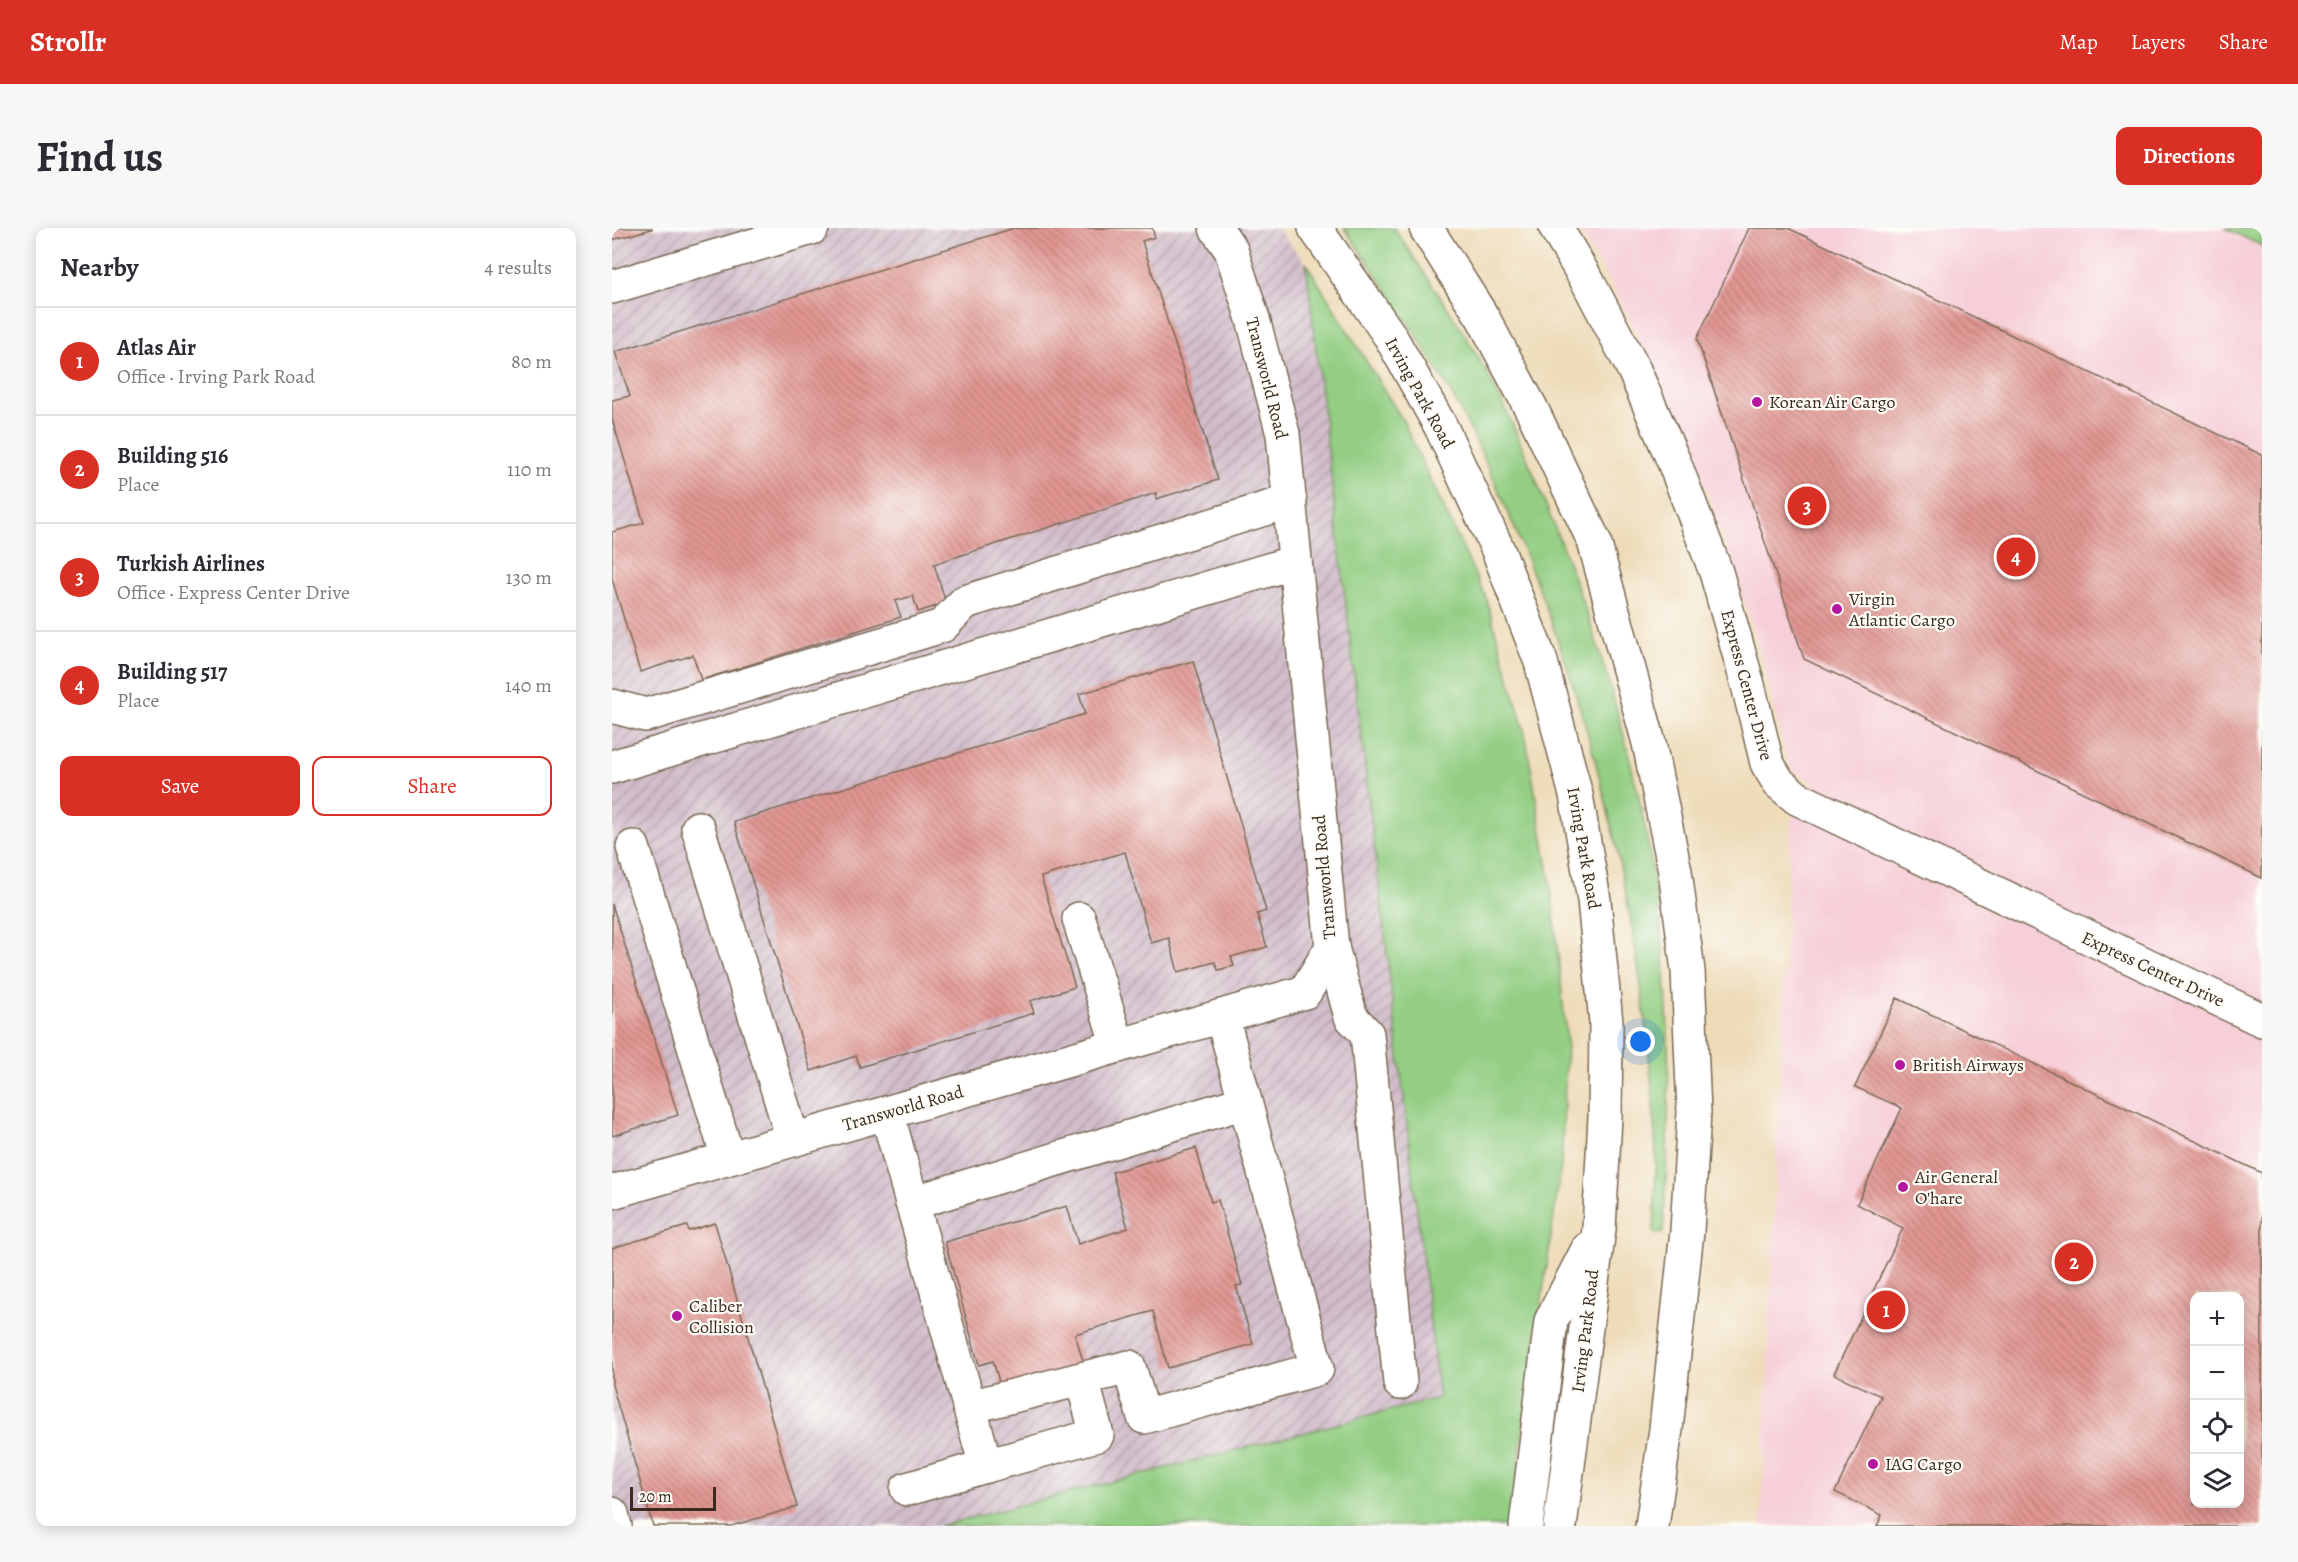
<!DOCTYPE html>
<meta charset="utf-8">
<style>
:root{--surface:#fff;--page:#f7f7f7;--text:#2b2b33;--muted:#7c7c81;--line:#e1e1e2;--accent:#d93025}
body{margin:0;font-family:Alegreya,serif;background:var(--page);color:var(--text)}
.controls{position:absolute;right:18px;bottom:18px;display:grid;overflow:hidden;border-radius:12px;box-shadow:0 3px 15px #0003}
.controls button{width:54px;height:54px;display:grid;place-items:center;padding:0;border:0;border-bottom:2px solid var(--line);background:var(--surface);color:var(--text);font:30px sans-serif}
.scale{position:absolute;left:18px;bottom:15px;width:86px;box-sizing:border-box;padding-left:6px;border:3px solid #3b2a1e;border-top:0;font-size:16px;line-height:21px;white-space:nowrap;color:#3b2a1e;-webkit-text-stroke:4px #fdfcf7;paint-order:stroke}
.you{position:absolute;left:1029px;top:814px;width:21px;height:21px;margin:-15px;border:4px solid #fff;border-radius:50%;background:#1a73e8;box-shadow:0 0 0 9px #1a73e833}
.badge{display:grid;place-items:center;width:39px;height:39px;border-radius:50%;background:var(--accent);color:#fff;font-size:20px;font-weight:700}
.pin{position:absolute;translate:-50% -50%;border:3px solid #fff;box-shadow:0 2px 6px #0006}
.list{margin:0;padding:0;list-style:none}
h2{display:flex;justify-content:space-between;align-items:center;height:78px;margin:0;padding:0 24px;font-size:26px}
h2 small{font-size:20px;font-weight:400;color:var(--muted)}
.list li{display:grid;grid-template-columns:39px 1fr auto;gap:18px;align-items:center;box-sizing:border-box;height:108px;padding:0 24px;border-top:2px solid var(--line)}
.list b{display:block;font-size:22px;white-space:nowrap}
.list p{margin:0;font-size:20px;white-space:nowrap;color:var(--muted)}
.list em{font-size:20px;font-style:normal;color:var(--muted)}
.actions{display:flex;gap:12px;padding:18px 24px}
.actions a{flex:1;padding:14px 0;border:2px solid var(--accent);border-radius:12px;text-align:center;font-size:21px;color:var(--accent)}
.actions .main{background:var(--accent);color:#fff}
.icon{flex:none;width:33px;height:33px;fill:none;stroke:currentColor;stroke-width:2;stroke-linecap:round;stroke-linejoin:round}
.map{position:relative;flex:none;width:1650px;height:1298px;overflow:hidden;border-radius:12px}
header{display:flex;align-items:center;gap:36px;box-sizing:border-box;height:84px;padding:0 30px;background:var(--accent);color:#fff}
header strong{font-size:28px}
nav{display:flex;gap:33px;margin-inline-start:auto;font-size:21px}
.intro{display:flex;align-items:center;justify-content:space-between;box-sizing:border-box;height:144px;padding:0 36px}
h1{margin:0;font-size:42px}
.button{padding:15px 27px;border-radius:12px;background:var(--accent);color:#fff;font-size:21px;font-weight:700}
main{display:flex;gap:36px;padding:0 36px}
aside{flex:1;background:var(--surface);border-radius:12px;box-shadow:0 3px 15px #0003}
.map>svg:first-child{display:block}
</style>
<header>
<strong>Strollr</strong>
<nav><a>Map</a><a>Layers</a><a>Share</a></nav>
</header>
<div class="intro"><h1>Find us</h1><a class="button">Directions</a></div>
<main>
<aside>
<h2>Nearby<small>4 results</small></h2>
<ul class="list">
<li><span class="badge">1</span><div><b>Atlas Air</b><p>Office · Irving Park Road</p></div><em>80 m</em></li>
<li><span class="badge">2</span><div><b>Building 516</b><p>Place</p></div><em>110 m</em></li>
<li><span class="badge">3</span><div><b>Turkish Airlines</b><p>Office · Express Center Drive</p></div><em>130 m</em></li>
<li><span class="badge">4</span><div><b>Building 517</b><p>Place</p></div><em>140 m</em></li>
</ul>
<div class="actions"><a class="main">Save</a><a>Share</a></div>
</aside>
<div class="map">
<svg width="1650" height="1298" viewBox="0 0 1650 1298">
<defs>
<pattern id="industrial-furrows" width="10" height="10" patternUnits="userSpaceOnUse" patternTransform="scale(1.5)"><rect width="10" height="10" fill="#d1bdca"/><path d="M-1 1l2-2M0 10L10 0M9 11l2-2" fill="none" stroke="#ab9aa3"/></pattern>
<pattern id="building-back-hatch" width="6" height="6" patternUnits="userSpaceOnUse" patternTransform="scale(1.5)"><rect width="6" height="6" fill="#e19692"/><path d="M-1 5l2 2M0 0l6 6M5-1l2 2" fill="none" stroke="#b87b77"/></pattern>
</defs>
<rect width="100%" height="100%" fill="#fdfcf7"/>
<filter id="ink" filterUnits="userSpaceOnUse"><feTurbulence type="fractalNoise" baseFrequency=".0167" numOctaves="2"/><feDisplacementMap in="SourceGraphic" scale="12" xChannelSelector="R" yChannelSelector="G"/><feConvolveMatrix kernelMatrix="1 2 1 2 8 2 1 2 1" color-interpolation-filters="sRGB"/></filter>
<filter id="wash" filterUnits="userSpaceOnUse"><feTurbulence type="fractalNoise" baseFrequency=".008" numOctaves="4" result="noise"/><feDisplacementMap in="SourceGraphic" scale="24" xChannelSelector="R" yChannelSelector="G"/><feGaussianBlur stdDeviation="1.35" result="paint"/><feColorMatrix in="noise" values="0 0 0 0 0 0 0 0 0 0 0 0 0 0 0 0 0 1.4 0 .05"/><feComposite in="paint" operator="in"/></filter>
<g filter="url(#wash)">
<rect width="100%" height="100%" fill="#eedcb9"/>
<path fill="#f6cfd8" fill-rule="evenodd" d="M966,0h647l37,18v1280h-501l30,-707 22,-37 -19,-10 -6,-7 -23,-94 -27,-91 -35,-100 -30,-73 -55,-111zM1582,1068h46v208h-46z"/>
<path fill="url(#industrial-furrows)" d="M0,0h665l29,35 133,1135 -500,128h-327z"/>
<g fill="#93ce83" stroke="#677c50" stroke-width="1.5">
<path d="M732,0h50c37,56 78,112 107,172 17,35 32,72 46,108 50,123 90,252 109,384 17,113 14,228 7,341h-9c1,-32 3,-65 1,-97 -10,-198 -54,-396 -129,-580 -22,-54 -45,-109 -74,-161 -33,-58 -69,-112 -108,-167z"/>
<path d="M1613,0h37v18z"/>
<path d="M694,35l96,156 84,179 39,135 26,153 16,157 -6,123 -44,308 -4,52h-574l500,-128z"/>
</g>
<g id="blocks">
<g fill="url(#building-back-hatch)" fill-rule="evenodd">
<path d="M0,0h40v1l-40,11z"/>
<path d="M402,0h138l3,9 -13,4 76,239 -62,19v-6l-222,71 12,39 -28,9 -5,-16 -18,5 6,16 -200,63 -8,-25 -53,17 -28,-93v-47l32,-9 -32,-104v-19l18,-4 -15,-44z"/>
<path d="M1137,0h39l474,227v423l-458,-219 -107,-320z"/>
<path d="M581,433l73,250 -9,3 10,33 -36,10 3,9 -16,4 -3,-8 -37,10 -9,-34 -18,5 -26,-91 -84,25 34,110 -45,14 4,12 -174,54 -4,-11 -45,15 -77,-249 351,-108 -6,-20z"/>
<path d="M0,676l66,211 -66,21z"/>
<path d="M1285,770l365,175v353h-385l5,-11 -47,-23 46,-96 -47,-22 69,-146 -46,-24 45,-96 -47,-21zM1582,1068h46v208h-46z"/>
<path d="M584,920l15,54 7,-2 24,85 -6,1 17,58 -85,24 -15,-57 -78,23 9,30 -83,24 -8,-27 -14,4 -34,-123 122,-36 11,38 50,-16 -16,-56z"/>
<path d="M103,995l82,284 -66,19h-78l-41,-141v-137l75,-22 2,5z"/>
</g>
</g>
</g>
<g filter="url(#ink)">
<use href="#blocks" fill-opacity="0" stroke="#7a6854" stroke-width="1.5"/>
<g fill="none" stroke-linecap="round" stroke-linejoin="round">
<g stroke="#7a6854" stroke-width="36">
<g id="minor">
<path d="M944,0l32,54 46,88 40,92 42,110 32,113 19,78 12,20 18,15 465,222"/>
<path d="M0,59l200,-59"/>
<path d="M0,478l34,9 296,-89 23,-24 325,-101"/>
<path d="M0,539l683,-205"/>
<path d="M86,600l95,312"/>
<path d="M21,619l95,311"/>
<path d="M467,691l39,127"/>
<path d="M720,719l19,70 16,17 33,349"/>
<path d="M275,885l99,353 -79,23"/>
<path d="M0,964l693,-200 27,-45 -49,-513 -30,-115 -22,-69 -15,-22"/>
<path d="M300,975l333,-101"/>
<path d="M357,1179l160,-40 15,50 173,-48 -95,-353"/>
<path d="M374,1238l111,-31 -15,-56"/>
<path d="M0,1286l3,12"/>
</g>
</g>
<g stroke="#7a6854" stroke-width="36">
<g id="major">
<path d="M703,0l75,108 51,91 57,123 43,112 35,133 18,105 12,122 -1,95 -6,112 -39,297"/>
<path d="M814,0l57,90 50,94 61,129 55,202 26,128 13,100 6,141 -7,119 -21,198 -14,97"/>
<path d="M914,1298l25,-205 37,-72"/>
</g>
</g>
<use href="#minor" stroke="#fff" stroke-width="33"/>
<use href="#major" stroke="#fff" stroke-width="33"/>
</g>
</g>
<g fill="#b5179e" stroke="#fdfcf7" stroke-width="2">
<circle cx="1145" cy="174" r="6"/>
<circle cx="1225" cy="381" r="6"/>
<circle cx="1288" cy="837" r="6"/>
<circle cx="1291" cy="959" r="6"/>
<circle cx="65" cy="1088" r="6"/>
<circle cx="1261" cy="1236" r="6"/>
</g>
<g text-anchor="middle" stroke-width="4.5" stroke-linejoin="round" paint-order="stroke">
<g font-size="18" fill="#3b2a1e" stroke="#fdfcf7">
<text transform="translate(655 150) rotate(76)" y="6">Transworld Road</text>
<text transform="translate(808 165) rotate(61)" y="6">Irving Park Road</text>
<text transform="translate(1135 457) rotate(75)" y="6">Express Center Drive</text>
<text transform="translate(972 620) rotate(80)" y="6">Irving Park Road</text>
<text transform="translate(712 649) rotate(-95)" y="6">Transworld Road</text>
<text transform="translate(1541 741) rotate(25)" y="6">Express Center Drive</text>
<text transform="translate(291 880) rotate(-16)" y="6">Transworld Road</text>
<text transform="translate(973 1103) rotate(-83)" y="6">Irving Park Road</text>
</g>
<g font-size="18" fill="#3b2a1e" stroke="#fdfcf7" text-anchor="start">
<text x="1157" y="180">Korean Air Cargo</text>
<text x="1237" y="377">Virgin<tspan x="1237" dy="21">Atlantic Cargo</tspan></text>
<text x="1300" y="843">British Airways</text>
<text x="1303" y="955">Air General<tspan x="1303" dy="21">O'hare</tspan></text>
<text x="77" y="1084">Caliber<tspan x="77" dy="21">Collision</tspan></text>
<text x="1273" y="1242">IAG Cargo</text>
</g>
</g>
</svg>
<div class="controls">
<button>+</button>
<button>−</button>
<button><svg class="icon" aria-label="locate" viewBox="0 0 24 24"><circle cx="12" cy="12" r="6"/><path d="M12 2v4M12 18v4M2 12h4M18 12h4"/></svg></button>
<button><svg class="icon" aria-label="layers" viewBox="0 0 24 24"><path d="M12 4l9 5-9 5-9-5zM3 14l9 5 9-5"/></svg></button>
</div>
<div class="scale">20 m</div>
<div class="you"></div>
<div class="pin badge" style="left:1274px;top:1082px">1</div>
<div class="pin badge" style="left:1462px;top:1034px">2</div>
<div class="pin badge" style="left:1195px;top:278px">3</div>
<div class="pin badge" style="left:1404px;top:329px">4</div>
</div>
</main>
